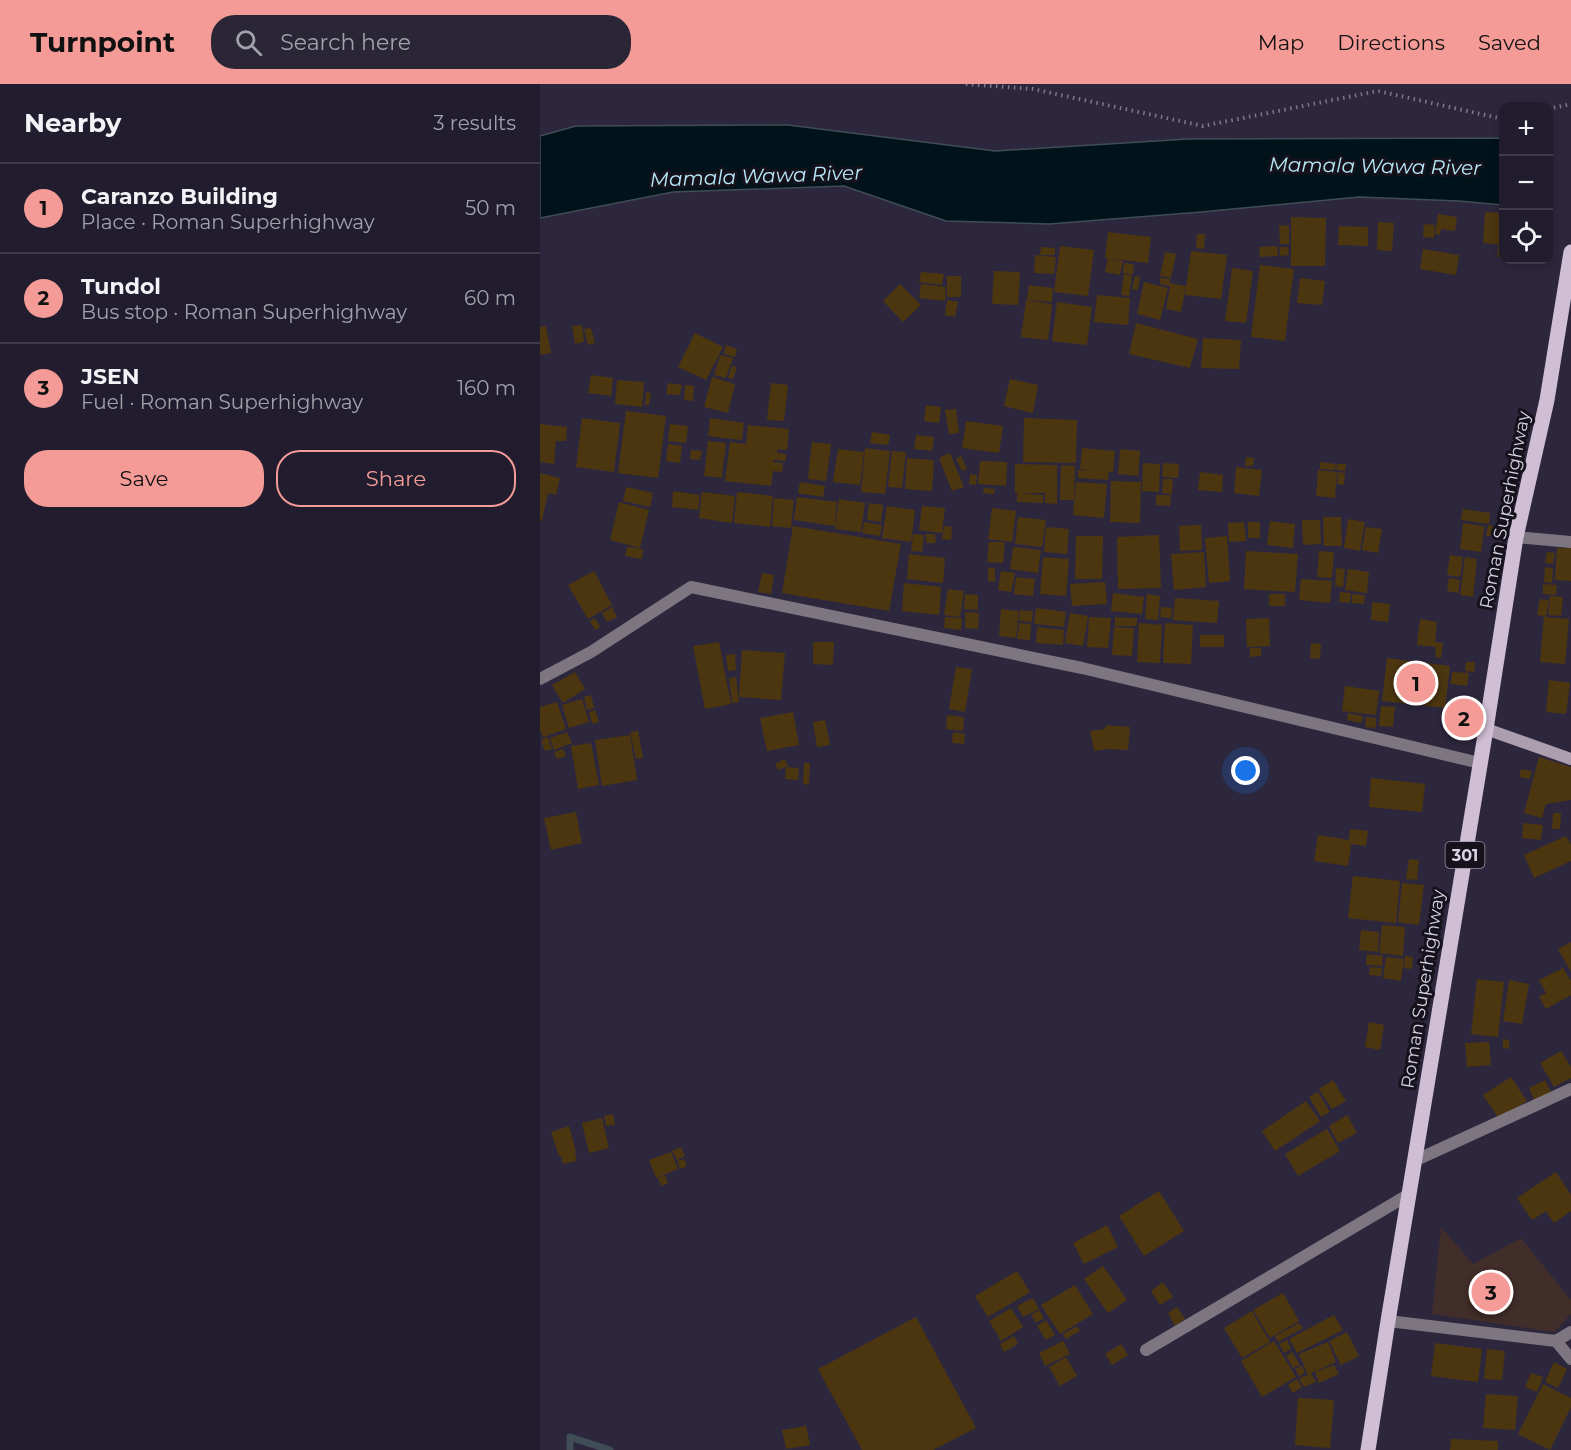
<!DOCTYPE html>
<meta charset="utf-8">
<style>
:root{--surface:#221d2e;--page:#2a2636;--text:#f1f3f6;--muted:#a2a2aa;--line:#3f3b4a;--accent:#f59b97}
body{margin:0;font-family:Montserrat,sans-serif;background:var(--page);color:var(--text)}
.controls{position:absolute;right:18px;top:18px;display:grid;overflow:hidden;border-radius:12px;box-shadow:0 3px 9px #0003}
.controls button{width:54px;height:54px;display:grid;place-items:center;padding:0;border:0;border-bottom:2px solid var(--line);background:var(--surface);color:var(--text);font:30px sans-serif}
.you{position:absolute;left:706px;top:687px;width:21px;height:21px;margin:-15px;border:4px solid #fff;border-radius:50%;background:#1a73e8;box-shadow:0 0 0 9px #1a73e833}
.badge{display:grid;place-items:center;width:39px;height:39px;border-radius:50%;background:var(--accent);color:#111;font-size:20px;font-weight:700}
.pin{position:absolute;translate:-50% -50%;border:3px solid #fff;box-shadow:0 2px 6px #0006}
.list{margin:0;padding:0;list-style:none}
h2{display:flex;justify-content:space-between;align-items:center;height:78px;margin:0;padding:0 24px;font-size:26px}
h2 small{font-size:20px;font-weight:400;color:var(--muted)}
.list li{display:grid;grid-template-columns:39px 1fr auto;gap:18px;align-items:center;box-sizing:border-box;height:90px;padding:0 24px;border-top:2px solid var(--line)}
.list b{display:block;font-size:22px;white-space:nowrap}
.list p{margin:0;font-size:20px;white-space:nowrap;color:var(--muted)}
.list em{font-size:20px;font-style:normal;color:var(--muted)}
.actions{display:flex;gap:12px;padding:18px 24px}
.actions a{flex:1;padding:14px 0;border:2px solid var(--accent);border-radius:24px;text-align:center;font-size:21px;color:var(--accent)}
.actions .main{background:var(--accent);color:#111}
.icon{flex:none;width:33px;height:33px;fill:none;stroke:currentColor;stroke-width:2;stroke-linecap:round;stroke-linejoin:round}
.map{position:relative;flex:none;width:1031px;height:1366px;overflow:hidden}
header{display:flex;align-items:center;gap:36px;box-sizing:border-box;height:84px;padding:0 30px;background:var(--accent);color:#111}
header strong{font-size:28px}
nav{display:flex;gap:33px;margin-inline-start:auto;font-size:21px}
.search{width:420px;height:54px;background:var(--page);display:flex;align-items:center;gap:15px;box-sizing:border-box;padding:0 21px;border-radius:24px;color:var(--muted);font-size:22px}
main{display:flex}
aside{flex:1;background:var(--surface)}
.map>svg:first-child{display:block}
</style>
<header>
<strong>Turnpoint</strong>
<div class="search"><svg class="icon" aria-label="search" viewBox="0 0 24 24"><circle cx="10" cy="10" r="6"/><path d="M15 15l6 6"/></svg>Search here</div>
<nav><a>Map</a><a>Directions</a><a>Saved</a></nav>
</header>
<main>
<aside>
<h2>Nearby<small>3 results</small></h2>
<ul class="list">
<li><span class="badge">1</span><div><b>Caranzo Building</b><p>Place · Roman Superhighway</p></div><em>50 m</em></li>
<li><span class="badge">2</span><div><b>Tundol</b><p>Bus stop · Roman Superhighway</p></div><em>60 m</em></li>
<li><span class="badge">3</span><div><b>JSEN</b><p>Fuel · Roman Superhighway</p></div><em>160 m</em></li>
</ul>
<div class="actions"><a class="main">Save</a><a>Share</a></div>
</aside>
<div class="map">
<svg width="1031" height="1366" viewBox="0 0 1031 1366">
<rect width="100%" height="100%" fill="#2d273e"/>
<path fill="#412d2a" d="M901,1143l32,37 48,-26 50,62v14l-17,18 -122,-18z"/>
<path fill="#00131a" stroke="#404d56" stroke-width="1.5" d="M248,41l207,26 193,-12 315,-1v67l-44,-4 -100,-4 -158,15 -152,12 -103,-3 -102,-35 -171,6 -133,26v-82l36,-10z"/>
<path fill="#2d273e" d="M1009,50l12,2 10,7v75l-23,-5z"/>
<g fill="none" stroke-linecap="round" stroke-linejoin="round">
<path stroke="#404d56" stroke-width="7" d="M30,1366v-13l40,13"/>
</g>
<g fill="#4c3610">
<path d="M945,128l18,1v32l-20,-2z"/>
<path d="M898,130l19,3 -2,14 -14,-2 -1,6 -5,-1z"/>
<path d="M751,133l35,1 -1,48h-34z"/>
<path d="M838,138l16,1 -2,28 -15,-1z"/>
<path d="M884,140l11,1 -1,13 -11,-1z"/>
<path d="M739,141l10,1v18h-9z"/>
<path d="M799,142l29,1v19l-30,-1z"/>
<path d="M568,148l43,5 -3,26 -43,-5z"/>
<path d="M657,150h8l-1,15 -8,-1z"/>
<path d="M958,161l5,1v11h-6z"/>
<path d="M520,162l34,4 -6,46 -34,-4z"/>
<path d="M737,162l1,10 -18,1 -1,-10z"/>
<path d="M501,163l14,1v7h-15z"/>
<path d="M739,163h9l1,8 -9,1z"/>
<path d="M883,165l36,6 -3,20 -36,-6z"/>
<path d="M651,167l36,4 -6,44 -36,-4z"/>
<path d="M625,168l11,2 -5,24 -11,-2z"/>
<path d="M495,171l21,2 -2,17 -20,-1z"/>
<path d="M568,174l15,3 -3,14 -15,-3z"/>
<path d="M584,179l10,1 -1,11 -10,-2z"/>
<path d="M720,181l34,4 -9,72 -34,-4z"/>
<path d="M692,184l21,3 -7,52 -21,-2z"/>
<path d="M454,187l26,1 -2,33 -26,-1z"/>
<path d="M381,188l23,2 -2,11 -23,-3z"/>
<path d="M584,190l8,2 -3,20 -8,-1z"/>
<rect x="407" y="192" width="14" height="21"/>
<path d="M595,192l5,1 -2,13 -6,-1z"/>
<path d="M620,194l10,1v4l16,3 -5,26 -15,-3 4,-23 -10,-2z"/>
<path d="M760,194l25,3 -3,24 -25,-2z"/>
<path d="M604,198l24,6 -8,32 -23,-6z"/>
<path d="M360,200l21,21 -18,17 -20,-21z"/>
<path d="M381,200l25,3 -1,14 -26,-3z"/>
<path d="M489,201l24,3 -1,14 -25,-2z"/>
<path d="M557,211l33,3 -2,27 -34,-3z"/>
<path d="M407,216l11,2 -3,15 -10,-2z"/>
<path d="M486,216l26,4 -4,36 -27,-3z"/>
<path d="M517,218l35,5 -5,38 -35,-4z"/>
<path d="M596,239l62,16 -8,29 -61,-14z"/>
<path d="M42,241l2,17 -9,2 -3,-18z"/>
<path d="M6,242l5,27 -11,2v-28z"/>
<path d="M51,244l4,15 -7,2 -4,-16z"/>
<path d="M155,249l28,14 -17,33 -28,-13z"/>
<path d="M663,254l38,2 -2,29 -38,-1z"/>
<path d="M186,261l11,4 -2,8 -11,-3z"/>
<path d="M180,271l13,3 -7,20 -12,-3z"/>
<path d="M192,282l5,1 -4,12 -5,-1z"/>
<path d="M51,291l22,3 -2,18 -23,-3z"/>
<path d="M172,293l23,7 -7,29 -24,-6z"/>
<path d="M470,295l28,6 -5,28 -29,-7z"/>
<path d="M77,296l27,2 -2,25 -27,-3z"/>
<path d="M128,299l14,2 -2,10 -14,-1z"/>
<path d="M231,299l17,2 -4,36 -17,-1z"/>
<path d="M145,301l9,1 -1,15 -9,-1z"/>
<path d="M106,308l5,1 -2,12h-4z"/>
<path d="M386,321l15,2 -2,16 -15,-2z"/>
<path d="M416,325l3,24 -10,1 -4,-24z"/>
<path d="M86,327l40,5 -8,62 -40,-5z"/>
<path d="M42,334l38,5 -6,49 -38,-5z"/>
<path d="M170,334l34,5 -2,17 -34,-4z"/>
<path d="M484,334l53,2 -1,43 -53,-1z"/>
<path d="M426,337l37,5 -4,27 -37,-5z"/>
<path d="M0,340l27,3 -1,14h-10l-2,23 -14,-2z"/>
<path d="M130,340l18,2 -2,17 -18,-2z"/>
<path d="M208,341l41,4 -2,21 -9,-1 -1,4 9,1v7l-13,-1v2l10,1 -1,9 -9,-1 -2,15 -46,-5 5,-39 16,2z"/>
<path d="M332,348l18,3 -2,10 -18,-2z"/>
<path d="M376,351l18,2 -2,14 -18,-2z"/>
<path d="M168,357l18,2 -4,35 -18,-2z"/>
<path d="M272,358l19,2 -5,37 -18,-2z"/>
<path d="M128,360l14,2 -2,17 -14,-2z"/>
<path d="M325,364l25,3 -5,43 -24,-2z"/>
<path d="M542,364l33,3 -2,21h-4l-1,8 -30,-2v-8l13,1 -11,-2z"/>
<path d="M298,365l26,3 -4,33 -27,-3z"/>
<path d="M580,365l20,2 -2,25 -20,-2z"/>
<path d="M151,366l11,1 -2,9 -10,-1z"/>
<path d="M352,367l14,1 -4,36 -14,-1z"/>
<path d="M410,369l14,34 -12,4 -13,-33z"/>
<path d="M421,372l6,13 -5,2 -6,-12z"/>
<path d="M706,373l8,1 -1,8h-8z"/>
<path d="M367,374l27,2 -2,31 -27,-2z"/>
<path d="M440,377l27,1 -1,24 -28,-2z"/>
<path d="M780,378l16,2 -1,6 -15,-1z"/>
<path d="M603,379l17,1 -1,28 -17,-1z"/>
<path d="M623,379l16,1 -1,14 -16,-1z"/>
<path d="M475,380l42,1v39l-12,-1v-10h-25l23,2v8l-26,-1v-9h-2z"/>
<path d="M797,380h9l-1,7 -9,-1z"/>
<path d="M521,381l14,1 -1,34h-14z"/>
<path d="M696,383l26,3 -3,26 -25,-3z"/>
<path d="M778,386l19,2 -2,26 -19,-2z"/>
<path d="M660,388l23,3 -1,17 -24,-2z"/>
<path d="M798,388l7,1 -1,12 -7,-1z"/>
<path d="M0,389l20,5 -4,17 -8,-2 -6,28h-2z"/>
<path d="M430,390l7,1 -1,10 -7,-1z"/>
<path d="M623,395h10l-1,15 -10,-1z"/>
<path d="M571,397l30,1 -1,41 -30,-1z"/>
<path d="M260,398l25,4 -2,11 -25,-4z"/>
<path d="M536,398l31,2 -3,34 -31,-3z"/>
<path d="M86,403l27,6 -3,14 -27,-6z"/>
<path d="M444,404l11,1 -1,5 -11,-1z"/>
<path d="M133,407l27,4 -2,15 -26,-3z"/>
<path d="M162,408l33,4 -3,27 -33,-5z"/>
<path d="M197,408l36,4 -3,31 -36,-4z"/>
<path d="M616,411h15l-1,11 -14,-1z"/>
<path d="M257,413l40,5 -2,24 -41,-6z"/>
<path d="M234,414l20,2 -3,28 -19,-2z"/>
<path d="M299,415l26,4 -4,29 -26,-3z"/>
<path d="M79,418l30,8 -9,38 -30,-8z"/>
<path d="M329,419l14,2 -2,17 -14,-2z"/>
<path d="M347,422l28,4 -4,32 -29,-4z"/>
<path d="M382,422l23,2 -3,25 -23,-3z"/>
<path d="M452,424l24,3 -4,31 -24,-3z"/>
<path d="M923,425l27,4 -1,11 -28,-4z"/>
<path d="M478,433l28,3 -4,27 -27,-3z"/>
<path d="M783,433h18l1,29h-18z"/>
<path d="M808,435l17,3 -5,29 -16,-3z"/>
<path d="M762,436h18l1,24 -18,1z"/>
<path d="M730,437l25,3 -2,24 -26,-3z"/>
<path d="M324,438l18,3 -2,11 -18,-3z"/>
<path d="M704,438l2,19 -17,1 -1,-19z"/>
<rect x="708" y="438" width="12" height="16"/>
<path d="M923,439l21,3 -3,26 -21,-3z"/>
<path d="M661,441l1,25 -22,1 -1,-25z"/>
<path d="M948,441l6,1 -2,10h-6z"/>
<path d="M253,442l108,18 -12,67 -107,-18z"/>
<path d="M404,442l8,1 -1,13 -9,-1z"/>
<path d="M506,443l23,2 -2,25 -23,-2z"/>
<path d="M826,443l16,2 -4,24 -16,-3z"/>
<path d="M373,450l11,1 -2,17 -11,-1z"/>
<path d="M386,450h9l1,9h-10z"/>
<path d="M619,451l2,53 -43,1 -1,-52z"/>
<path d="M536,452h27l-1,43h-27z"/>
<path d="M687,452l3,45 -21,2 -4,-45z"/>
<path d="M449,458h16l-2,21 -16,-1z"/>
<path d="M87,463l16,2 -1,10 -17,-3z"/>
<path d="M473,463l28,3 -3,23 -28,-4z"/>
<path d="M1017,464h14v33l-16,-1z"/>
<path d="M706,467l52,3 -3,38 -51,-3z"/>
<path d="M779,467l15,1 -2,26 -15,-1z"/>
<path d="M664,468l2,35 -32,3 -3,-36z"/>
<path d="M1007,468l8,1 -2,11 -8,-1z"/>
<path d="M369,470l36,4 -2,25 -36,-4z"/>
<path d="M910,471l13,2 -3,20 -13,-2z"/>
<path d="M503,473l26,2 -3,37 -26,-2z"/>
<path d="M925,473l12,2 -4,38 -13,-2z"/>
<path d="M1005,483l8,1 -1,15 -8,-1z"/>
<path d="M448,484h7v14l-7,-1z"/>
<path d="M796,484l9,1 -2,18 -8,-1z"/>
<path d="M808,485l21,3 -2,21 -22,-3z"/>
<path d="M54,487l18,34 -24,14 -20,-34z"/>
<path d="M461,487l14,2 -4,19 -13,-2z"/>
<path d="M222,489l12,2 -3,19 -13,-2z"/>
<path d="M476,493l19,2 -2,17 -19,-2z"/>
<path d="M909,494l11,2 -2,13 -11,-2z"/>
<path d="M761,495l31,2 -2,22 -31,-3z"/>
<path d="M565,498l2,22 -35,2 -2,-22z"/>
<path d="M364,499l37,4 -2,28 -37,-4z"/>
<path d="M1003,500l14,1 -1,10 -13,-1z"/>
<path d="M408,505l16,2 -4,26 -16,-2z"/>
<path d="M800,508l11,1 -1,10 -11,-1z"/>
<path d="M573,509l31,4 -2,17 -31,-3z"/>
<path d="M425,510l13,1v15l-14,-1z"/>
<path d="M607,510l13,2 -2,24 -13,-1z"/>
<rect x="729" y="510" width="16" height="12"/>
<path d="M812,510l13,1 -1,9 -12,-1z"/>
<path d="M1010,512l13,1 -2,19 -13,-1z"/>
<path d="M635,514l44,3 -2,22 -44,-3z"/>
<path d="M1000,515l9,1 -3,17 23,2 -4,45 -25,-2 4,-46 -7,-1z"/>
<path d="M832,518l18,2 -2,18 -17,-2z"/>
<path d="M72,523l5,10 -10,5 -5,-9z"/>
<path d="M621,523l11,1 -1,10 -11,-1z"/>
<path d="M496,524l30,4 -2,15 -30,-3z"/>
<path d="M461,525l18,2 -3,27 -17,-2z"/>
<path d="M480,526l13,1 -1,11 -13,-1z"/>
<path d="M425,528l14,1 -1,16 -13,-1z"/>
<path d="M530,529l18,3 -5,30 -18,-3z"/>
<path d="M405,533l17,1 -1,12 -17,-2z"/>
<path d="M549,533l22,1 -3,30 -21,-1z"/>
<path d="M575,533l22,1v8h-22z"/>
<path d="M55,534l5,9 -5,3 -5,-9z"/>
<path d="M729,534l1,28 -23,1 -1,-28z"/>
<path d="M880,535l17,3 -2,20 8,1 -2,15 -6,-1 1,-10 -19,-2z"/>
<path d="M479,539l12,1 -1,16 -13,-1z"/>
<path d="M599,539l23,2 -2,38 -23,-1z"/>
<path d="M625,539l28,2 -2,39 -28,-1z"/>
<path d="M497,543l27,3 -1,15 -27,-2z"/>
<path d="M574,543l20,1 -2,28 -20,-1z"/>
<rect x="660" y="551" width="24" height="12"/>
<path d="M179,558l12,62 -26,5 -12,-63z"/>
<path d="M273,558h21l-1,23 -20,-1z"/>
<path d="M771,559l10,1 -1,15 -10,-1z"/>
<path d="M710,564h11v8l-11,1z"/>
<path d="M202,566l43,3 -4,47 -42,-3z"/>
<path d="M195,570l1,16 -8,1 -2,-16z"/>
<path d="M847,574l63,8 -5,42 -63,-7z"/>
<path d="M926,578h9l-1,10 -9,-1z"/>
<path d="M416,583l16,2 -7,43 -16,-3z"/>
<path d="M35,588l10,17 -22,14 -11,-18z"/>
<path d="M912,588l17,1 -2,13 -16,-2z"/>
<path d="M196,593l3,25 -7,1 -3,-25z"/>
<path d="M1009,596l21,3 -4,31 -20,-2z"/>
<path d="M805,602l34,5 -3,24 -34,-4z"/>
<path d="M51,611l3,13 -7,2 -3,-13z"/>
<path d="M42,615l7,23 -20,6 -7,-23z"/>
<path d="M17,618l9,27 -17,6 -2,-3 1,4 -5,1 -3,-7v-23z"/>
<path d="M841,622l14,1 -2,20 -14,-1z"/>
<path d="M55,626l4,12 -7,2 -3,-12z"/>
<path d="M253,628l6,33 -32,6 -7,-33z"/>
<path d="M808,629l15,3 -2,7 -14,-3z"/>
<path d="M407,631l17,2 -1,14 -17,-2z"/>
<path d="M826,633l10,1v10l-11,-1z"/>
<path d="M285,636l5,25 -13,2 -4,-25z"/>
<path d="M566,641l24,2 -2,23 -20,-1 -14,2 -4,-20 15,-2z"/>
<path d="M98,647l5,27 -7,1 -6,-27z"/>
<path d="M27,648l5,11 -18,7 -4,-12z"/>
<path d="M413,648l12,2 -1,10 -12,-1z"/>
<path d="M90,651l7,45 -35,6 -7,-46z"/>
<path d="M8,653l4,12 -7,2 -4,-11z"/>
<path d="M51,659l8,42 -21,4 -7,-43z"/>
<path d="M23,665l3,7 -9,3 -3,-7z"/>
<path d="M999,673l32,10v33l-25,4 -4,14 -18,-5z"/>
<path d="M245,675l3,7 -10,4 -3,-6z"/>
<path d="M264,679h6l-1,22 -6,-1z"/>
<path d="M246,683l13,1 -1,12 -13,-1z"/>
<path d="M981,685l11,2 -2,8 -11,-2z"/>
<path d="M831,694l54,6 -3,28 -53,-5z"/>
<path d="M36,728l6,31 -31,7 -7,-32z"/>
<path d="M1013,729h8l-1,16h-8z"/>
<path d="M983,739l20,2 -2,15 -19,-2z"/>
<path d="M810,745l18,2 -2,15 -15,-2 -3,22 -34,-5 4,-26 31,5z"/>
<path d="M1026,752l5,9v16l-37,17 -10,-23z"/>
<path d="M869,775l10,1 -2,20 -11,-1z"/>
<path d="M813,792l47,5 -4,42 -48,-5z"/>
<path d="M862,799l22,2 -5,40 -21,-3z"/>
<path d="M842,841l23,2 -2,29 -24,-3z"/>
<path d="M821,846l18,2 -1,20 -19,-2z"/>
<path d="M1031,858v30l-13,-23z"/>
<path d="M827,870l16,2 -1,10 -16,-1z"/>
<path d="M865,872l8,1 -1,12 -8,-1z"/>
<path d="M846,873l18,2 -3,22 -18,-3z"/>
<path d="M830,883l12,1 -1,8 -12,-1z"/>
<path d="M1023,884l8,13v14l-25,14 -7,-12 7,-4 -7,-13z"/>
<path d="M937,895l27,3 -6,55 -27,-3z"/>
<path d="M969,896l20,4 -7,40 -19,-3z"/>
<path d="M829,938l15,3 -4,25 -15,-3z"/>
<path d="M963,955l6,1v9l-6,-1z"/>
<path d="M949,958l2,23 -24,2 -2,-24z"/>
<path d="M1021,967l10,16v11l-17,9 -14,-24z"/>
<path d="M971,993l16,24 -28,18 -16,-24z"/>
<path d="M793,996l13,21 -14,8 -13,-20z"/>
<path d="M1005,996l7,14 -17,8 -6,-14z"/>
<path d="M778,1008l12,20 -9,5 -12,-20z"/>
<path d="M766,1017l14,20 -45,30 -13,-20z"/>
<path d="M73,1030l2,11 -9,1 -2,-10z"/>
<path d="M807,1031l10,18 -19,10 -9,-17z"/>
<path d="M62,1034l7,30 -20,5 -7,-30z"/>
<path d="M29,1042l7,25 -1,1 2,9 -14,3 -2,-8h-2l-8,-24z"/>
<path d="M787,1045l13,22 -42,25 -13,-22z"/>
<path d="M141,1063l4,9 -8,4 -5,-9z"/>
<path d="M131,1068l7,17 -22,9 -7,-18z"/>
<path d="M144,1075l3,7 -7,3 -3,-8z"/>
<path d="M1016,1088l15,23v16l-17,12 -8,-12 -14,9 -15,-22z"/>
<path d="M125,1091l3,8 -7,3 -3,-8z"/>
<path d="M619,1107l25,40 -40,25 -25,-40z"/>
<path d="M567,1141l11,22 -34,17 -11,-21z"/>
<path d="M563,1182l24,34 -19,13 -24,-34z"/>
<path d="M477,1187l13,21 -42,25 -13,-21z"/>
<path d="M932,1192l41,6 -4,26 -41,-6z"/>
<path d="M623,1198l10,15 -13,8 -9,-14z"/>
<path d="M535,1201l18,29 -33,20 -19,-29z"/>
<path d="M743,1209l16,28 -29,17 -17,-28z"/>
<path d="M493,1214l6,11 -16,8 -6,-11z"/>
<path d="M637,1223l8,12 -10,7 -7,-13z"/>
<path d="M471,1224l12,19 -22,14 -12,-20z"/>
<path d="M499,1226l5,8 -8,5 -5,-8z"/>
<path d="M712,1227l18,31 -28,16 -18,-30z"/>
<path d="M794,1231l9,15 -46,23 -8,-14z"/>
<path d="M376,1233l60,111 -43,22h-71l-44,-81z"/>
<path d="M506,1236l9,15 -9,5 -9,-14z"/>
<path d="M759,1239l4,5 -25,14 -3,-6z"/>
<path d="M537,1242l3,5 -14,8 -3,-5z"/>
<path d="M807,1248l12,24 -18,9 -12,-24z"/>
<path d="M474,1252l4,8 -14,8 -4,-8z"/>
<path d="M747,1256l4,9 -7,4 -5,-9z"/>
<path d="M523,1257l7,13 -25,12 -6,-13z"/>
<path d="M734,1257l22,36 -34,20 -21,-36z"/>
<path d="M788,1258l8,20 -25,11 5,9 -12,5 -5,-9 9,-3 -9,-21z"/>
<path d="M895,1259l47,6 -4,33 -47,-6z"/>
<path d="M581,1260l7,11 -16,10 -7,-11z"/>
<path d="M947,1265l18,2 -3,29 -18,-1z"/>
<path d="M752,1268l8,13 -7,3 -7,-12z"/>
<path d="M526,1273l11,19 -17,10 -11,-19z"/>
<path d="M1014,1278l13,7 -9,19 -13,-6z"/>
<path d="M794,1281l5,9 -20,9 -4,-11z"/>
<path d="M762,1282l3,7 -6,3 -4,-7z"/>
<path d="M991,1289l12,4 -6,15 -12,-5z"/>
<path d="M757,1295l5,8 -9,6 -5,-8z"/>
<path d="M1003,1300l28,14v9l-21,43 -32,-16z"/>
<path d="M946,1310l32,2 -3,34 -32,-2z"/>
<path d="M758,1314l36,2 -4,48 -35,-3z"/>
<path d="M266,1342l4,19 -24,4 -4,-19z"/>
<path d="M911,1355l47,2v9h-48z"/>
</g>
<g fill="none" stroke-linecap="round" stroke-linejoin="round">
<g stroke="#7d788b" stroke-width="4" stroke-dasharray="1.5 4.5" stroke-linecap="butt">
<path d="M426,0l67,5 170,37 175,-35 125,28"/>
<path d="M1008,25l23,-5"/>
</g>
<g stroke="#7d757f" stroke-width="12">
<path d="M976,453l55,5"/>
<path d="M0,595l51,-27 100,-65 391,81 398,95"/>
<path d="M874,1077l157,-72"/>
<path d="M848,1237l168,20 15,-9"/>
<path d="M1016,1257l15,18"/>
<path d="M606,1266l262,-155"/>
</g>
<path stroke="#ac9eaf" stroke-width="12" d="M946,645l85,30"/>
<path stroke="#d0bed4" stroke-width="15" d="M828,1366l20,-129 98,-592 30,-192 31,-137 24,-148"/>
</g>
<g text-anchor="middle" stroke-width="6" stroke-linejoin="round" paint-order="stroke">
<rect fill="#15121c" stroke="#9d99a7" stroke-width="1.5" x="905.5" y="758" width="39" height="26" rx="4.5"/>
<g font-size="16" font-weight="bold" fill="#d7d3e2">
<text x="925" y="777">301</text>
</g>
<g font-size="18" fill="#d7d3e2" stroke="#15121c">
<text transform="translate(965 426) rotate(-79)" y="6">Roman Superhighway</text>
<text transform="translate(883 905) rotate(-81)" y="6">Roman Superhighway</text>
</g>
<g font-size="20" font-style="italic" fill="#b7e8f7" stroke="#15121c">
<text transform="translate(835 82) rotate(1)" y="7">Mamala Wawa River</text>
<text transform="translate(216 92) rotate(-2)" y="7">Mamala Wawa River</text>
</g>
</g>
</svg>
<div class="controls">
<button>+</button>
<button>−</button>
<button><svg class="icon" aria-label="locate" viewBox="0 0 24 24"><circle cx="12" cy="12" r="6"/><path d="M12 2v4M12 18v4M2 12h4M18 12h4"/></svg></button>
</div>
<div class="you"></div>
<div class="pin badge" style="left:876px;top:599px">1</div>
<div class="pin badge" style="left:924px;top:634px">2</div>
<div class="pin badge" style="left:951px;top:1208px">3</div>
</div>
</main>
